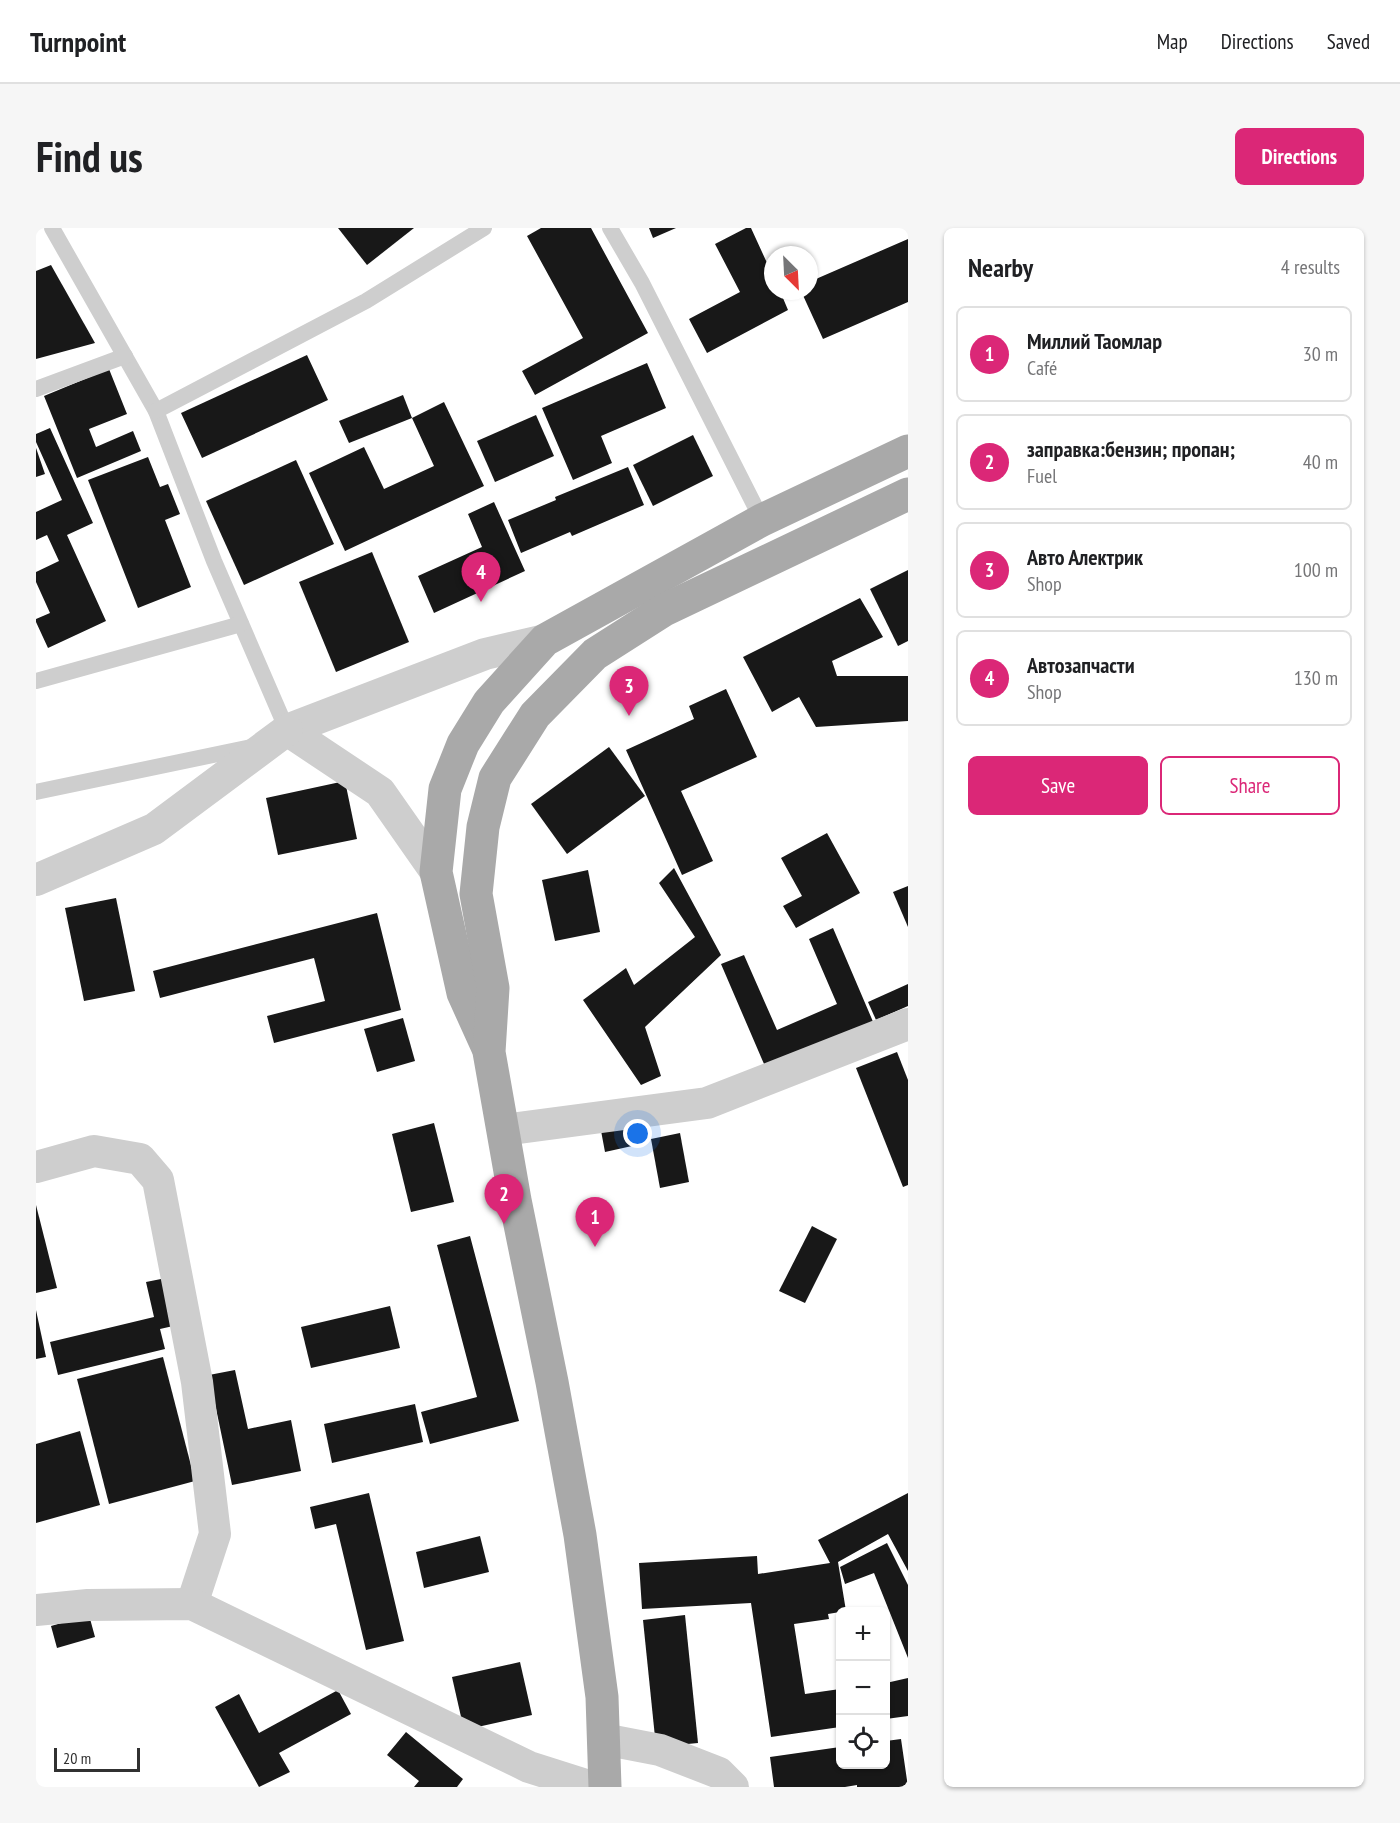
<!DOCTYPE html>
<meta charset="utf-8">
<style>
:root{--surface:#fff;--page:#f6f6f6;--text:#202124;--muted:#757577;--line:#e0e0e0;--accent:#db2777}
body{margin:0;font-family:"PT Sans Narrow",sans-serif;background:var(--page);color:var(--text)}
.controls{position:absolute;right:18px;bottom:18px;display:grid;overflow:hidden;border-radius:9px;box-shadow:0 2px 4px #0004}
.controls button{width:54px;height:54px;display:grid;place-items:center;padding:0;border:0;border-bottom:2px solid var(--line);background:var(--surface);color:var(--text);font:30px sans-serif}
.compass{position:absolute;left:728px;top:18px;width:54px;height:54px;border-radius:50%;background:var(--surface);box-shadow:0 2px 4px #0004;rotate:156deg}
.scale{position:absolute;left:18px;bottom:15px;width:86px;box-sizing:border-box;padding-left:6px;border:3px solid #313131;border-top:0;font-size:16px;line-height:21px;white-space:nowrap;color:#313131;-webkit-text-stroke:4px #fff;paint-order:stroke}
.you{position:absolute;left:602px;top:906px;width:21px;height:21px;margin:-15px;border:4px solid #fff;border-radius:50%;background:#1a73e8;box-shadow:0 0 0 9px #1a73e833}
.badge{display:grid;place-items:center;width:39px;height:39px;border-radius:50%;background:var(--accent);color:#fff;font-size:20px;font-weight:700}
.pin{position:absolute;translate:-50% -50px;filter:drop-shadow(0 2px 3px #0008)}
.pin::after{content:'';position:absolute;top:32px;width:21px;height:18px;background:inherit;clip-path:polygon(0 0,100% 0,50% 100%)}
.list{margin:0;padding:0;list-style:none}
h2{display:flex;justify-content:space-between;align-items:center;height:78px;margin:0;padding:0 24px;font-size:26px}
h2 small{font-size:20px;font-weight:400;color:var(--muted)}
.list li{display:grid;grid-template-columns:39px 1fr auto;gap:18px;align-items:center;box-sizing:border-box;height:96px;margin:0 12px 12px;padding:0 12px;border:2px solid var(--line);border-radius:9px}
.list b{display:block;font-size:22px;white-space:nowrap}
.list p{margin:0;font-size:20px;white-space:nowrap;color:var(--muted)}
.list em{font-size:20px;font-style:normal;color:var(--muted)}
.actions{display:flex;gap:12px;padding:18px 24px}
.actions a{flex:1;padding:14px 0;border:2px solid var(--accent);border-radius:9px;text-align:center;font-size:21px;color:var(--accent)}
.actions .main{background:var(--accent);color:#fff}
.icon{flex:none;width:33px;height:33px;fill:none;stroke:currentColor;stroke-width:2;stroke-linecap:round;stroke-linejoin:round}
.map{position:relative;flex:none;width:872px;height:1559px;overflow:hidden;border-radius:9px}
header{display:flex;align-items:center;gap:36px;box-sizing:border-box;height:84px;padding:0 30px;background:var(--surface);border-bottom:2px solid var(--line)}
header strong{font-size:28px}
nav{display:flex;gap:33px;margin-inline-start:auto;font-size:21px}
.intro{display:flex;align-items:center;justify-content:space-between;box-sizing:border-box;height:144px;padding:0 36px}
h1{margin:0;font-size:42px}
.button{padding:15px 27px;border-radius:9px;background:var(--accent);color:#fff;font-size:21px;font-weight:700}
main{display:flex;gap:36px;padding:0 36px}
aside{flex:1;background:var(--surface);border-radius:9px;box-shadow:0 2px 4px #0004}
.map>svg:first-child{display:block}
</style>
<header>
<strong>Turnpoint</strong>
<nav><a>Map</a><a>Directions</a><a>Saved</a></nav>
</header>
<div class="intro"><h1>Find us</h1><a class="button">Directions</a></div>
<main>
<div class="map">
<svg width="872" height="1559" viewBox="0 0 872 1559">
<rect width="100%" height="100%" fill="#fff"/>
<g fill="#181818">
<path d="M302,0h76l-47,37z"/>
<path d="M505,0h50l57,105 -113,62 -13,-24 61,-33 -56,-102z"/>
<path d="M613,0h27l-23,10z"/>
<path d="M710,0h5l22,48v15h7l8,19 -81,43 -18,-34 51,-27 -25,-48z"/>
<path d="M872,11v63l-85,37 -22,-48h8v-9z"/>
<path d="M15,37l44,78 -59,16v-88z"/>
<path d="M271,127l21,45 -126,58 -21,-45z"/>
<path d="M611,135l19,45 -65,28 11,27 -39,17 -31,-72z"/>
<path d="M73,141l18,45 -38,15 7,18 37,-16 8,20 -64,27 -33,-82z"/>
<path d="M367,167l9,23 -63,25 -10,-22z"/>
<path d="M408,174l40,84 -139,65 -36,-78 55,-26 20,42 50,-23 -22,-48z"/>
<path d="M500,187l18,41 -59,26 -18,-41z"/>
<path d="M14,200l43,95 -26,12 39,86 -58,27 -12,-26v-3l14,-6 -14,-31v-10l23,-11 -12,-26 -11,5v-28l26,-12 -26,-58v-8z"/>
<path d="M657,207l20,41 -60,30 -20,-41z"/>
<path d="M0,220l9,26 -9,3z"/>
<path d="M112,229l12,30 8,-3 12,30 -15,6 26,67 -53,21 -50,-128z"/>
<path d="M260,232l38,84 -90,41 -38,-84z"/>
<path d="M592,239l16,38 -72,31 -2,-4 -49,21 -13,-33 48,-20 -1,-3z"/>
<path d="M458,274l31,69 -91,42 -16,-37 64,-29 -14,-33z"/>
<path d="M336,324l37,90 -73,30 -37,-90z"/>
<path d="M872,342v71l-10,5 -28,-57z"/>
<path d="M824,370l23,39 -51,24 5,15h71v45l-92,6 -17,-30 -27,15 -29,-55z"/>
<path d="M690,461l31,68 -76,34 32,70 -31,14 -56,-125 68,-31 -5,-13z"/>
<path d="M573,519l36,49 -78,58 -36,-50z"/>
<path d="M309,553l12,58 -79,16 -12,-57z"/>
<path d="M791,605l33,60 -64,35 -13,-22 19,-10 -21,-38z"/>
<path d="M638,640l47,87 -76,72 16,49 -20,9 -58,-85 43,-32 8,17 61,-48 -36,-54z"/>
<path d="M552,642l12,62 -45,9 -13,-61z"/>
<path d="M872,658v41l-15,-35z"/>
<path d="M80,670l19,93 -51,10 -19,-93z"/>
<path d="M341,685l24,97 -127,33 -7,-27 58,-15 -11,-43 -154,40 -7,-27z"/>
<path d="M797,700l41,96 -107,47 -46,-107 23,-9 33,75 60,-26 -28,-65z"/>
<path d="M872,756v22l-32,14 -8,-18z"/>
<path d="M367,790l12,43 -38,11 -13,-43z"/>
<path d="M861,824l11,28v105l-5,2 -47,-119z"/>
<path d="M598,885l7,31 -36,8 -6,-32z"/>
<path d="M398,895l20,79 -43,10 -19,-78z"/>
<path d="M644,905l9,49 -29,6 -9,-49z"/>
<path d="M0,977l21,83 -21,5z"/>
<path d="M776,998l25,13 -32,64 -26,-12z"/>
<path d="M434,1008l49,185 -89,23 -9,-32 56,-15 -40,-152z"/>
<path d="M135,1049l11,47 -22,5 5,20 -107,26 -8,-33 104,-25 -8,-35z"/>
<path d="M354,1078l10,42 -89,20 -10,-41z"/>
<path d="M0,1082l10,47 -10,2z"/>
<path d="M127,1129l32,124 -86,23 -32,-125z"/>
<path d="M199,1142l13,59 43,-9 10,51 -69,14 -23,-110z"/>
<path d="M379,1176l8,38 -91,21 -8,-39z"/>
<path d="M44,1203l20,74 -64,18v-79z"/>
<path d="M333,1265l35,148 -38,9 -30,-126 -21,5 -5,-22z"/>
<path d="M872,1265v78l-20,-37 -50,28 8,49 -18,3 1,5 -35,5 11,70 35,-5v38l-69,10 -20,-134 -109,6 -3,-46 118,-7 1,18 72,-11 -12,-23z"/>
<path d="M444,1308l9,36 -65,16 -8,-36z"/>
<path d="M851,1315l21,42v73l-34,-85 -29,11 -5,-17z"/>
<path d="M53,1387l6,22 -38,11 -6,-22z"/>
<path d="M649,1387l13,128 -42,4 -13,-127z"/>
<path d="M484,1434l12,53 -68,15 -12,-53z"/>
<path d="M872,1450v38l-22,3v-36z"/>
<path d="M302,1462l13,24 -72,39 11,19 -31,15 -44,-80 24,-13 20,39z"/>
<path d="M370,1504l57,47 -6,8h-43l5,-6 -32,-26z"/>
<path d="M865,1511l7,48h-51v-2l-12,2h-71l-4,-30 70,-10v17h46v-23z"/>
</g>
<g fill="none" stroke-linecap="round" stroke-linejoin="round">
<g stroke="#cecece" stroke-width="16">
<path d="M16,0l104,183 58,150 73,169 -3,3"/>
<path d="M574,0l32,55 120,237"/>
<path d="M0,161l89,-33"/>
<path d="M120,183l210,-110 118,-73"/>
<path d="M0,453l205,-57"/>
<path d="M0,564l220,-46"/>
</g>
<g stroke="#cecece" stroke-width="32">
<path d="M400,644l-56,-80 -93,-62 198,-76 60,-14"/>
<path d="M0,652l118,-51 133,-99"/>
<path d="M467,902l204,-27 201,-79"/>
<path d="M0,939l58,-16 46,8 18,21 39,202 18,152 -23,70"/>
<path d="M0,1382l52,-5 104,-1 337,163 63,20"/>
<path d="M567,1511l57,11 59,23 14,14"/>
</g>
<g stroke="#a9a9a9" stroke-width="33">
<path d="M451,818l-24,-53 -27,-121 9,-83 18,-45 26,-42 56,-62 217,-120 146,-69"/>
<path d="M569,1559l-3,-90 -22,-162 -28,-153 -37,-182 -26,-148 4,-64 -17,-94 7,-67 12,-49 40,-63 60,-61 69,-44 244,-116"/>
</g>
</g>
</svg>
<div class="controls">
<button>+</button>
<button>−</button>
<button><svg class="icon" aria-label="locate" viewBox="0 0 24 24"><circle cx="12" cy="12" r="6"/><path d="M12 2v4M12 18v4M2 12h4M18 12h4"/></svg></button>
</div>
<svg class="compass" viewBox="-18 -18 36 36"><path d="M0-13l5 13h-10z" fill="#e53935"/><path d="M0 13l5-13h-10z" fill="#757577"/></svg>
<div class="scale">20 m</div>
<div class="you"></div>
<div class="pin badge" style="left:559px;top:1019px">1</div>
<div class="pin badge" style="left:468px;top:996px">2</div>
<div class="pin badge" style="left:593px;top:488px">3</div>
<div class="pin badge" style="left:445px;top:374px">4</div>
</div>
<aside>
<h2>Nearby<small>4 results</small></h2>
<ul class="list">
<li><span class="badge">1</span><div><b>Миллий Таомлар</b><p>Café</p></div><em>30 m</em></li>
<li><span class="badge">2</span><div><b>заправка:бензин; пропан;</b><p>Fuel</p></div><em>40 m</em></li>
<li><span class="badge">3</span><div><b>Авто Алектрик</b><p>Shop</p></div><em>100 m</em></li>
<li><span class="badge">4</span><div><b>Автозапчасти</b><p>Shop</p></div><em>130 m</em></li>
</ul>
<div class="actions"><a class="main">Save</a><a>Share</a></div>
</aside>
</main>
